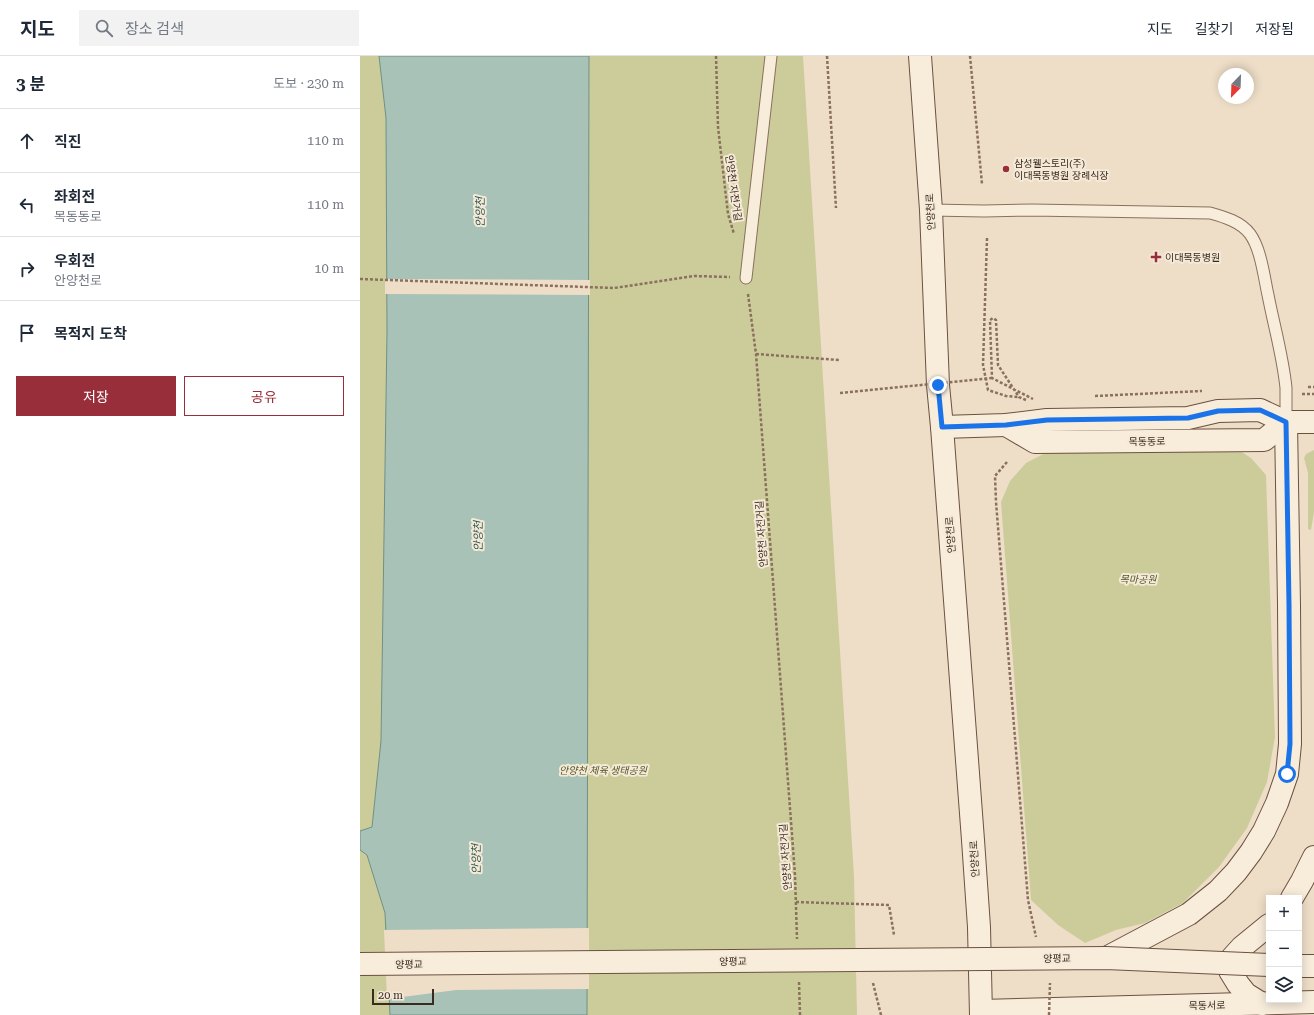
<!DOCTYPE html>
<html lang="ko">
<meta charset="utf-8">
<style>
:root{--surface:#fff;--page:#f2f2f3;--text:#1f2937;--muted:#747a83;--line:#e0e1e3;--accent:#982e3a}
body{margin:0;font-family:"Roboto Serif","Noto Sans KR",serif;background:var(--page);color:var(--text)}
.controls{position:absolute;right:12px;bottom:12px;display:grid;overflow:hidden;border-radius:0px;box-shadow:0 2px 10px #0003}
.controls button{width:36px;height:36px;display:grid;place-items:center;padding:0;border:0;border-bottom:1px solid var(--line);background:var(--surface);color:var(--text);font:20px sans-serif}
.compass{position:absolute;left:858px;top:12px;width:36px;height:36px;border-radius:50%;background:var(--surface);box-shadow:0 2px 10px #0003;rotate:203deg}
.scale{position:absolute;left:12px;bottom:10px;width:62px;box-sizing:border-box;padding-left:4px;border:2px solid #3a2a20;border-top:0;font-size:11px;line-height:14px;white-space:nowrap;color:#3a2a20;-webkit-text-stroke:3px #f5e9d7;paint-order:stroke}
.stop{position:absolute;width:12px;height:12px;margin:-9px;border:3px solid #1a73e8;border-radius:50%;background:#fff}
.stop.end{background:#1a73e8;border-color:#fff;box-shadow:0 1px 4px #0008}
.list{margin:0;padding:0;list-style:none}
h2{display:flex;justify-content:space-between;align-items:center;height:52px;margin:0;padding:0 16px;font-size:17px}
h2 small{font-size:13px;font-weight:400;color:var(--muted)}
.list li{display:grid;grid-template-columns:26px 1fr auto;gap:12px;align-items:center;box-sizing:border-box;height:64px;padding:0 16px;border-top:1px solid var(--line)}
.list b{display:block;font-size:15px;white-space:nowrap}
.list p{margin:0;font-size:13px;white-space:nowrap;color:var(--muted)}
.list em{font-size:13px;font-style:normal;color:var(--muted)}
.actions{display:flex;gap:8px;padding:12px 16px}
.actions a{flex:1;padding:9px 0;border:1px solid var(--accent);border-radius:0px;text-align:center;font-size:14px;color:var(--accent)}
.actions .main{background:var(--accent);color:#fff}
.icon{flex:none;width:22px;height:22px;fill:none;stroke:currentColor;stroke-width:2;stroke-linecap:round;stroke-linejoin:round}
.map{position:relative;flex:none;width:954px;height:959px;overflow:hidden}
header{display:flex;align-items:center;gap:24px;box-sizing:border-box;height:56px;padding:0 20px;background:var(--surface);border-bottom:1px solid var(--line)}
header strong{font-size:19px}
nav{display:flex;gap:22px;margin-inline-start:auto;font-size:14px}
.search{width:280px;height:36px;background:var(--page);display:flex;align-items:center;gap:10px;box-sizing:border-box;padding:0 14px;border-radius:0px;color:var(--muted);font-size:15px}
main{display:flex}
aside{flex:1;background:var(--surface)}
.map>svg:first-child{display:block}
</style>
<header>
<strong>지도</strong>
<div class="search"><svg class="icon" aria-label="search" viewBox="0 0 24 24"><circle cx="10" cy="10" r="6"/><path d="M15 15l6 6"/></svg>장소 검색</div>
<nav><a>지도</a><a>길찾기</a><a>저장됨</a></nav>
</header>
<main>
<aside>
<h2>3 분<small>도보 · 230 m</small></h2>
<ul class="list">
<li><svg class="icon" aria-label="ahead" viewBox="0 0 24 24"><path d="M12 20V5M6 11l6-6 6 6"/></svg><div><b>직진</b></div><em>110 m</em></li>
<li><svg class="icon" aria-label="left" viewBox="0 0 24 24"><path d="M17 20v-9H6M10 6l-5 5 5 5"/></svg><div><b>좌회전</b><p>목동동로</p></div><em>110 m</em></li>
<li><svg class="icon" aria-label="right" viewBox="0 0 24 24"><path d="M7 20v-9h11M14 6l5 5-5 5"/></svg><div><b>우회전</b><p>안양천로</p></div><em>10 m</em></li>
<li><svg class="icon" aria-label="arrive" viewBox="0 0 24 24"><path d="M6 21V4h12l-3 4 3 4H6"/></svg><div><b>목적지 도착</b></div></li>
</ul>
<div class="actions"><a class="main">저장</a><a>공유</a></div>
</aside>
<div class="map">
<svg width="954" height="959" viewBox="0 0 954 959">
<rect width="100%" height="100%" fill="#eedec8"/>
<g fill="#cccc9b">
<path d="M0,0h443l51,820 3,139h-497z"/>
<path d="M874,391l17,11 15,17 9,262 -8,45 -20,46 -28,39 -36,36 -38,20 -29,7 -31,13 -27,-18 -27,-25 -30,-398 9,-21 16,-18 27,-14z"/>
<path d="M954,394v62l-3,18 -3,-1v-56l-4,-15 2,-4z"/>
</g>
<path fill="#a8c2b8" stroke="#6f9185" d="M19,0h210l-2,959h-197l-5,-102 -18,-58 -7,-5v-19l12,-4 9,-86 6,-409 -1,-214z"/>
<g fill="#eedec8">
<path d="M25,223l205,1v15l-205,-1z"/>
<path d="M229,872v61l-133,1 -69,9 -3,-69z"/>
</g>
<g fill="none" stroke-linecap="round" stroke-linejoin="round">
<g stroke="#8a705d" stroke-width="13">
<g id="lane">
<path d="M571,154l53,1 48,-1 178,3c15,4 31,9 40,21 11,15 14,43 18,61 6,31 15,62 18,93 0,11 0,22 0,34"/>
<path d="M386,222l25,-222"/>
</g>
</g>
<g stroke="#6c5140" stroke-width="24">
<g id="secondary">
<path d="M560,0l11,154 7,175 4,42 31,413 6,87 2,88"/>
<path d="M646,369l29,17 229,-2 22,-18"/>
<path d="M582,371l64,-2 41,-5 141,-2 30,-7 42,-1 26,12h28"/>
<path d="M932,842l10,-17 12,-24"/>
<path d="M746,902l83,-44 29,-23 18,-19 15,-20 13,-21 13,-28 10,-29 3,-30 -1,-139 -3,-183"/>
<path d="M939,910h15"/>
<path d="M902,948l-16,-10 -8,-10 -8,-13 2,-13 10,-11 27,-22"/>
<path d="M621,955l333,-9"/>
</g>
</g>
<g stroke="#8a705d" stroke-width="2.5" stroke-dasharray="3 2" stroke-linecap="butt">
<path d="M356,0l2,71 10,87 6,20"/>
<path d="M467,0l9,152"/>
<path d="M610,0l12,128"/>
<path d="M627,182l-4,127 5,25 18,6 12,1"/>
<path d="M0,223l254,9 80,-12 36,1"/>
<path d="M388,238l8,60 39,521 2,64"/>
<path d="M396,298l83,6"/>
<path d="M948,331h6"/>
<path d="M942,338h12"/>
<path d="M735,340l107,-5"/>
<path d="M666,344l-7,-3 -21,-32 -2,-45 -3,-2 -3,2 2,58 39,20 2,1"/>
<path d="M647,406l-12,14 1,26 32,398 8,37"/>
<path d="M436,846l93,3 5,30"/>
<path d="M439,926l1,33"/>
<path d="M513,927l8,32"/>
</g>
<use href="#lane" stroke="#f8ecdb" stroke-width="11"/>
<use href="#secondary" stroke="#f8ecdb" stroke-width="22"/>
<g stroke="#6c5140" stroke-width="24" stroke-linecap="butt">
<path id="secondary-bridge" d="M0,908l746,-6 163,7"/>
</g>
<g stroke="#8a705d" stroke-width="2.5" stroke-dasharray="3 2" stroke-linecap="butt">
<path d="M480,337l152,-15"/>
<path d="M689,959l1,-32"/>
</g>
<use href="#secondary-bridge" stroke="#f8ecdb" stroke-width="22"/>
</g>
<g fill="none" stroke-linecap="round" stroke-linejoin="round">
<path stroke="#1a73e8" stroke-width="5" d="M578,329l4,42 64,-2 41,-5 141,-2 30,-7 42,-1 26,12 3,183 1,139 -3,30"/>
</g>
<g fill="#982e3a" stroke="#f5e9d7" stroke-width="1.5">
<circle cx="646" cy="113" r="4"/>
<path d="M794 195h4v4h4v4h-4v4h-4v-4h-4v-4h4z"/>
</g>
<g text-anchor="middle" stroke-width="4" stroke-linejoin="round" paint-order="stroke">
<g font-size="10" fill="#3a2a20" stroke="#f5e9d7" text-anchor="start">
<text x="654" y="111">삼성웰스토리(주)<tspan x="654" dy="12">이대목동병원 장례식장</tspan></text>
<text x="805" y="205">이대목동병원</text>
</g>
<g font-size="10" fill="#3a2a20" stroke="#f5e9d7">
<text transform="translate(374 132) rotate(82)" y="4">안양천 자전거길</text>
<text transform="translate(570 156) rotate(-93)" y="4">안양천로</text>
<text transform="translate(787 385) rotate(-1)" y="4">목동동로</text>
<text transform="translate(401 478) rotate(-94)" y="4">안양천 자전거길</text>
<text transform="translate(590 479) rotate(-94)" y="4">안양천로</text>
<text transform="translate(425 801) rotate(-94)" y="4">안양천 자전거길</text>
<text transform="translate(614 803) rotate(-93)" y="4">안양천로</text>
<text transform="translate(697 902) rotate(-1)" y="4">양평교</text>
<text transform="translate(373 905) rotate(-1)" y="4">양평교</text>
<text transform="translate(49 908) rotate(-1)" y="4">양평교</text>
<text transform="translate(847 949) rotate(-1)" y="4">목동서로</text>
</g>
<g font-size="10" font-style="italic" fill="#505627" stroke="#f5e9d7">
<text x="778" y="527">목마공원</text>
<text x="243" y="718">안양천 체육 생태공원</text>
</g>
<g font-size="11" font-style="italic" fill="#305a52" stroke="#f5e9d7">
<text transform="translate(120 156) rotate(-90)" y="4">안양천</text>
<text transform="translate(118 480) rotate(-90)" y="4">안양천</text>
<text transform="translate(116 803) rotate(-90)" y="4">안양천</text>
</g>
</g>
</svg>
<div class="controls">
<button>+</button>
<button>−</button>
<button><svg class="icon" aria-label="layers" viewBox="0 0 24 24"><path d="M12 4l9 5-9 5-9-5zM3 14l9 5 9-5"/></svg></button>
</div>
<svg class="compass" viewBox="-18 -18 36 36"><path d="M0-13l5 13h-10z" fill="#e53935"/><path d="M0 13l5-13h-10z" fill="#747a83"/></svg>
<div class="scale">20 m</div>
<div class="stop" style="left:927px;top:718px"></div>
<div class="stop end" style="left:578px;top:329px"></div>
</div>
</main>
